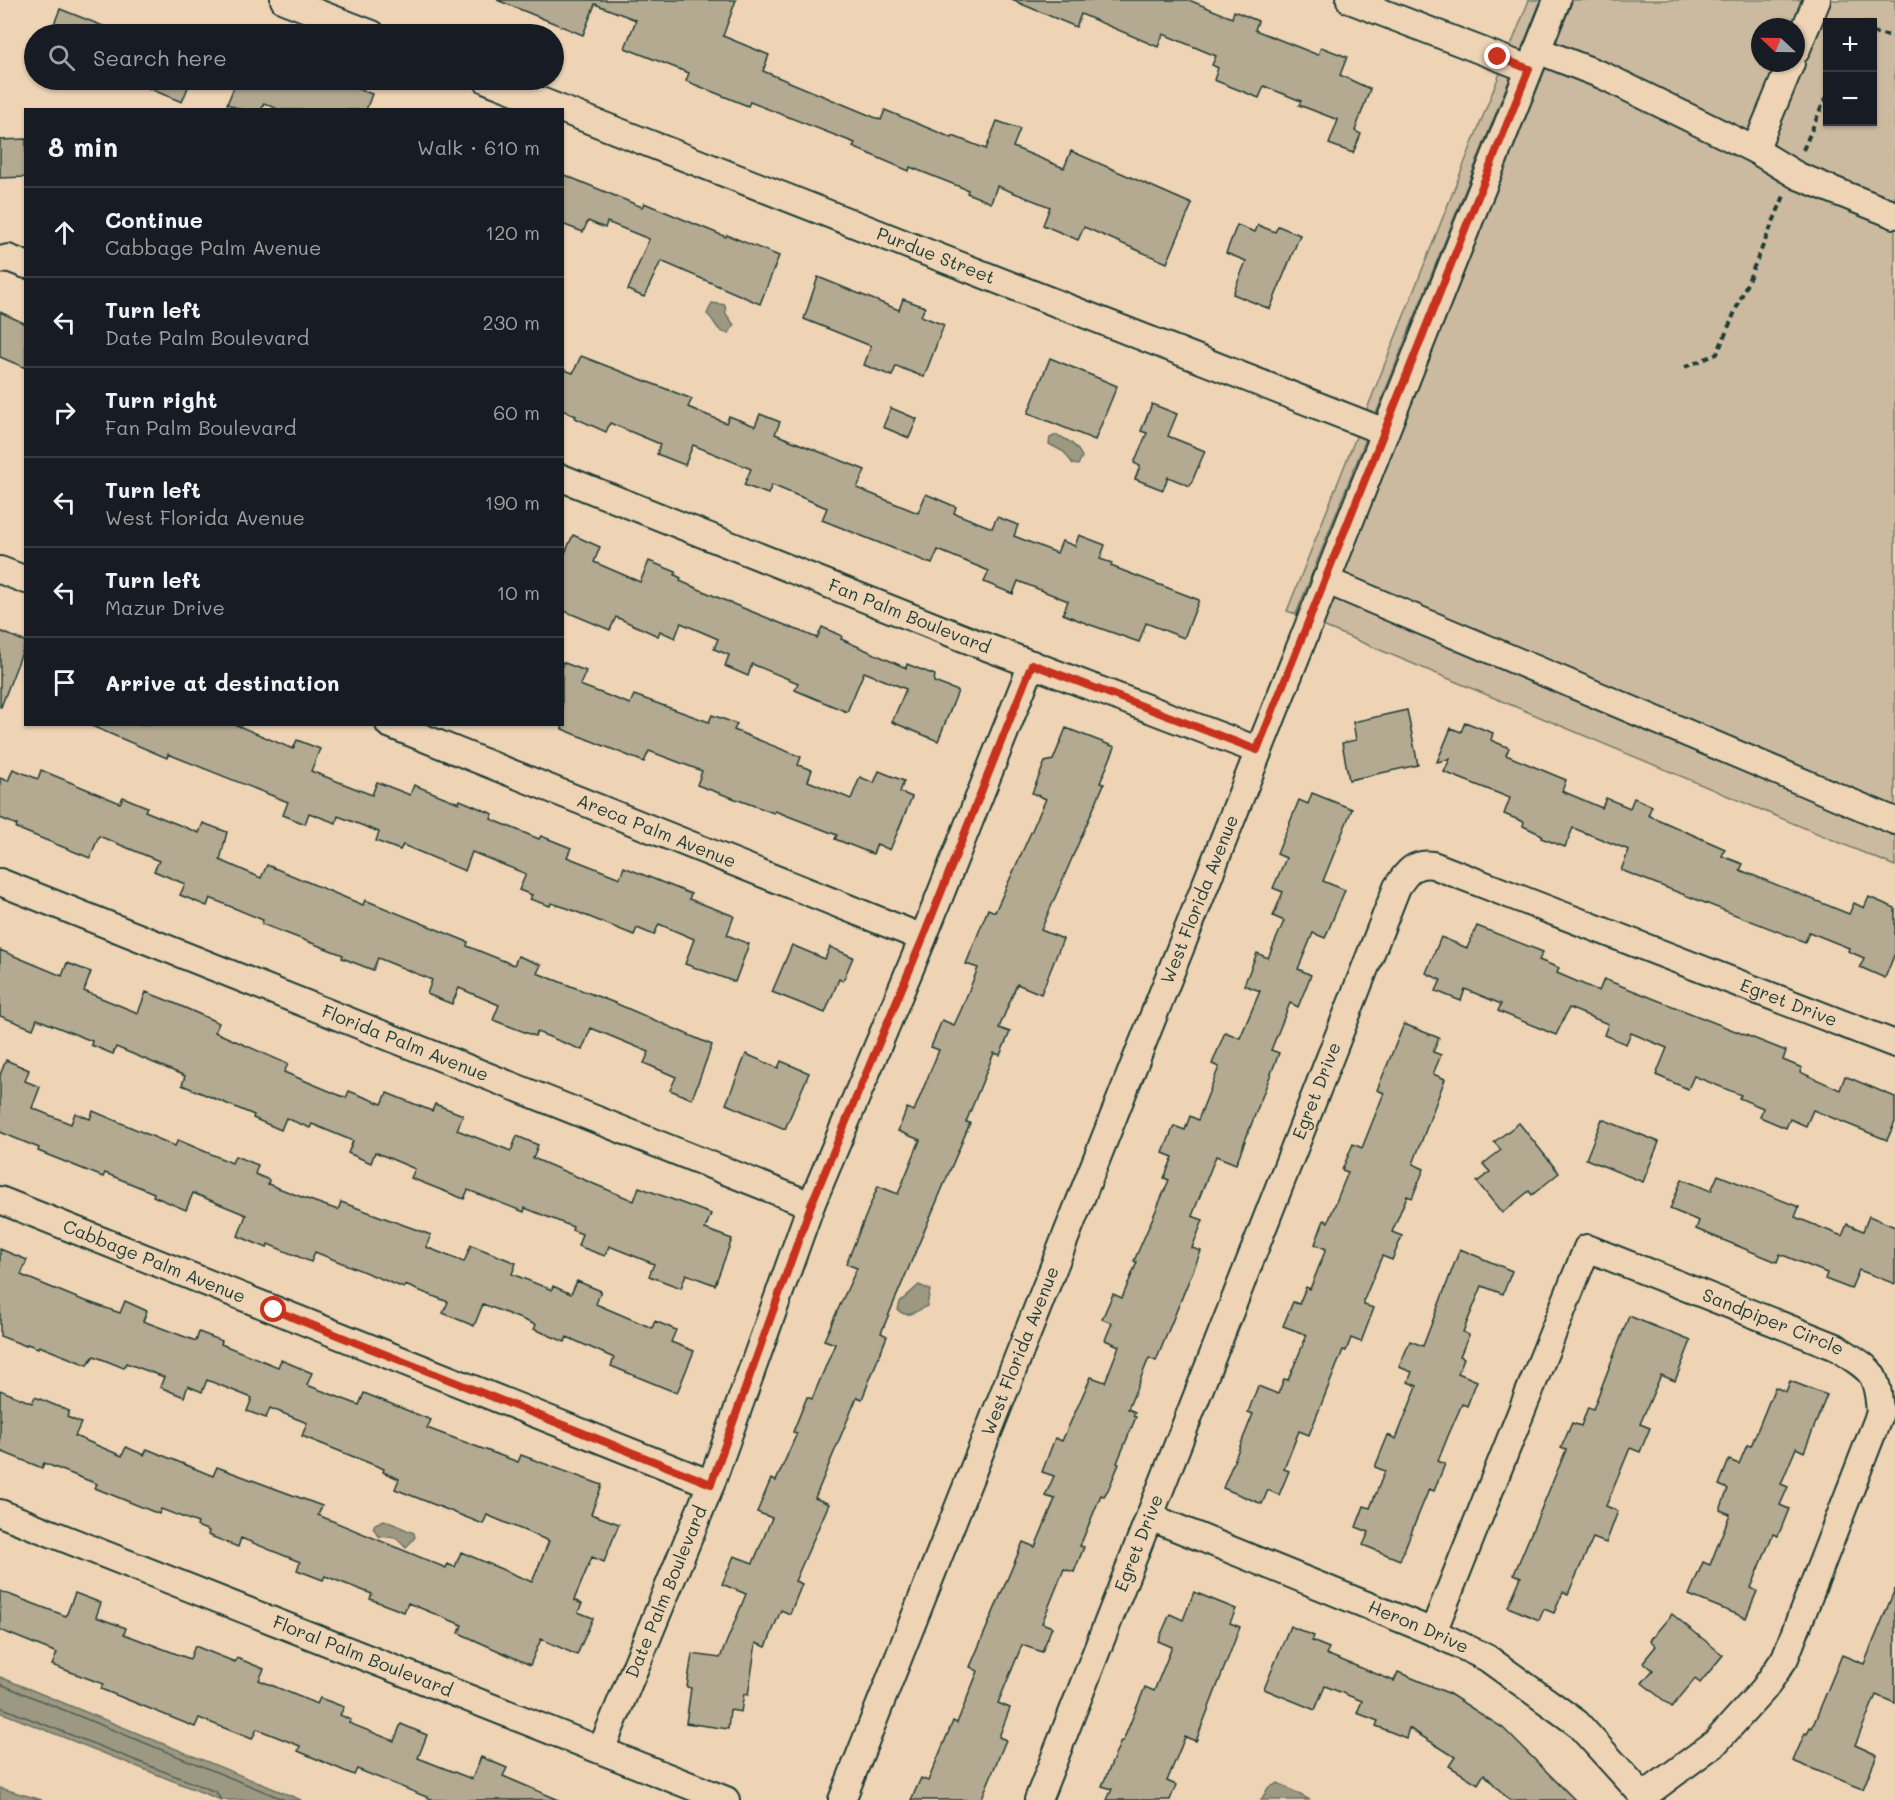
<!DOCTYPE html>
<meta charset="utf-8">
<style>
:root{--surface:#171b24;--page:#20242c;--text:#f1f3f6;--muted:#9ea1a6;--line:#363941}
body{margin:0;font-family:Mali,sans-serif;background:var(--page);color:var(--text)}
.controls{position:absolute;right:18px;top:18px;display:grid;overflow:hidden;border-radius:0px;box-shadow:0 2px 4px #0004}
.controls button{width:54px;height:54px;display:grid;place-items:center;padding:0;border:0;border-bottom:2px solid var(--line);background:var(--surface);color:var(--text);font:30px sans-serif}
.compass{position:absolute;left:1751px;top:18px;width:54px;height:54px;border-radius:50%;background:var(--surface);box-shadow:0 2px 4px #0004;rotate:292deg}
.stop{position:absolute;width:18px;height:18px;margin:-14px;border:4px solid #c8321e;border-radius:50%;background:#fff}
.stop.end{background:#c8321e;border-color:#fff;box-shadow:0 2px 6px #0008}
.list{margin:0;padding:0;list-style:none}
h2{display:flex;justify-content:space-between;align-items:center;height:78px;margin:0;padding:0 24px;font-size:26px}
h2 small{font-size:20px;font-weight:400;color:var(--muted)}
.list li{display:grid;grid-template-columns:39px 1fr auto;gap:18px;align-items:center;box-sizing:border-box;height:90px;padding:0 24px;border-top:2px solid var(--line)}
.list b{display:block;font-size:22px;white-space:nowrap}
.list p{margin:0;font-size:20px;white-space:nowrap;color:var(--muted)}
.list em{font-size:20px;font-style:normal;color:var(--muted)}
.icon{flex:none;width:33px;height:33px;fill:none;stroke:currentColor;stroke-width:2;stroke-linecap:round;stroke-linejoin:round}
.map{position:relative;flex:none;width:1895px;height:1800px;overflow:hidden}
.search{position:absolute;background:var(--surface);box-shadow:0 2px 4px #0004;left:24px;top:24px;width:540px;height:66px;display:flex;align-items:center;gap:15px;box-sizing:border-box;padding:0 21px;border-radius:33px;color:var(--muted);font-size:22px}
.panel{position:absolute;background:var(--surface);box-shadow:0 2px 4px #0004;left:24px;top:108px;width:540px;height:618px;border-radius:0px}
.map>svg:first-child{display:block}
</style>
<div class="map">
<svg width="1895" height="1800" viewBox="0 0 1895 1800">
<rect width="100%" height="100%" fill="#eed3b5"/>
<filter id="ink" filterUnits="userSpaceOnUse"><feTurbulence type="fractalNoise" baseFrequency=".0167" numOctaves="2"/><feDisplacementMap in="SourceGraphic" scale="12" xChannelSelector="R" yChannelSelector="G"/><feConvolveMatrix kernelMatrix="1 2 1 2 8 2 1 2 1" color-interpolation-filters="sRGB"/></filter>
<g filter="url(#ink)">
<g fill="#ccbaa0" stroke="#767c6a" stroke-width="1.5" fill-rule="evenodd">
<path d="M1529,0h12l-245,614 -9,-3z"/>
<path d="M1573,0h322v866l-572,-240zM1828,22h44v100h-44zM1760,27h36v36h-36z"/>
</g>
<g fill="#9c9882" stroke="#6a7463" stroke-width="1.5">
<path d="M712,303l13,2 1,9 8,11 -5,8c-13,0 -13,-12 -22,-19z"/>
<path d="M1056,435c12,4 21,11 26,22l-4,8 -5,-1 -9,-12 -15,-8 1,-6z"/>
<path d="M919,1285l11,5 -3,16c-10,4 -19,14 -29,4l2,-8z"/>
<path d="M384,1520l30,13 1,4 -9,11 -10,-10 -17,-2 -6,-8 2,-4z"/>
<path d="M0,1677l301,123h-80l-221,-88z"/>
<path d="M1278,1783l32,17h-49l7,-12z"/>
<path d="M0,1788l42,12h-42z"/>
</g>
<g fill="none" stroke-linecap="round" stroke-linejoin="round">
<g stroke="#516153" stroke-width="1.5">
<path d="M0,1684l285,116"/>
<path d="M0,1707l216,85 5,8"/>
</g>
</g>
<g fill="#b4a991" stroke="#1f3d34" stroke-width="1.5">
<path d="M497,0h239l-13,36 46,19 -6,16 118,49 4,-10 67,28 1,-2 33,13 11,-28 23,8 -7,18 51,21 7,-17 121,53 -25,59 -83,-36 -6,13 -35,-15 7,-18 -53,-21 -6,17 -24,-10 1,-3 -58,-23 -1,4 -56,-24 2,-4 -105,-41 -2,4 -62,-25 3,-8 -64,-25 11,-28 -41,-16 -12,31z"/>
<path d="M1012,0h177l43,18 2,-7 24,10 -3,9 63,25 3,-8 26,10 -7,18 30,14 -15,42 6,3 -8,19 -24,-9 9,-24 -39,-15 2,-4 -37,-15 -5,12 -45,-18 4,-12 -6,-3 4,-9 -53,-22 -5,13 -77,-33 -5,13z"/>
<path d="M60,9l61,24v1h-71z"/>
<path d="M128,80h63l-9,22z"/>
<path d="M237,80h95l40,14 -6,16h-86l-16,-7 -3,7h-19l-15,-6z"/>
<path d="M26,139v38l-26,1v-38z"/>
<path d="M562,174l80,33 2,-4 82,34 1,-2 52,21 -19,48 -99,-43 -17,36 -16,-7 21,-51 -42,-17 -2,6 -17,-7 -5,11 -21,-8z"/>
<path d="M1237,225l18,7 3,-7 17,7 3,-6 22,9 -30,74 -37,-15 13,-33 -20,-8z"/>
<path d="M818,277l81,33 4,-11 22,8 -4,9 23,9 -20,52 -28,-11 -4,10 -28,-11 7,-19 -67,-27z"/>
<path d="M0,312l26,12v44l-26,-11z"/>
<path d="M581,356l111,43 -4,8 38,16 3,-7 26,10 5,-12 20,8 -5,12 90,36 -8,18 61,25 8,-19 30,13 -2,6 38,15 5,-11 21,8 -4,11 43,17 5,-12 13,5 4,-11 26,10 -5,14 12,4 -1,3 88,34 -15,38 -38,-15 -7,19 -51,-18 -25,-10 5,-13 -50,-20 -5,13 -29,-12 5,-11 -51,-21 -6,14 -110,-44 5,-12 -55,-23 -4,9 -24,-9 7,-16 -58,-24 -8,20 -28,-11 3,-10 -50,-21 -4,9 -31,-14 1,-2 -14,-6v-41l11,4z"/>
<path d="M1050,358l67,28 -22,54 -67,-27z"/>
<path d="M1152,404l25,10 -9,22 37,15 -15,35 -22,-9 -5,13 -28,-11 5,-13 -6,-3 13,-30 -6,-2z"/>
<path d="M891,408l26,11 -8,19 -26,-11z"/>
<path d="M573,535l27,12 -6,15 46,20 9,-21 27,11 -1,3 6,3 -1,3 53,23 84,34 5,-11 20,9 -1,3 65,29 1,-4 28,11 -1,7 24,9 -20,50 -46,-19 14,-33 -42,-17 -17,40 -52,-22 3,-7 -46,-19 -4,12 -23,-10 4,-11 -15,-6 4,-10 -37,-16 -6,15 -15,-7 -2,5 -42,-19 -6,13 -48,-20v-50z"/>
<path d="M0,631l26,11 -25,65h-1z"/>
<path d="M562,662l24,9 -6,14 50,19 4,-9 75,27 3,-7 25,9 -3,6 67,27 -3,8 14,5 -4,11 43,18 9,-22 14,6 5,-12 25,10 -4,11 12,5 -22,53 -13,-6 -4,10 -38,-15 2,-4 -62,-24 -1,2 -77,-28 5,-14 -53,-20 -5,11 -82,-33z"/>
<path d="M1407,710l11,55 -69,15 -7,-37 14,-3 -3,-18z"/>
<path d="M1465,722l28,11 -2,7 18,8 -3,7 60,25 -4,11 40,17 4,-10 24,10 4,-10 18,8 -4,9 77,34 -3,7 21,8 -3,6 109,44 5,-11 10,5 5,-11 26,11v45l-10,25 -25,-11 4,-9 -16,-7 1,-3 -40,-16 -4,10 -184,-72 8,-20 -56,-22 -8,19 -24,-9 1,-3 -19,-9 1,-4 -20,-8 6,-16 -66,-26 6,-13 -13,3 14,-34 10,4z"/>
<path d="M87,724h147l59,25 4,-9 23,9 -9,22 61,24 5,-13 33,13 4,-10 45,18 1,-3 33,14 -2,5 48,20 2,-3 30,12 -4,9 53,21 4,-11 67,27 -2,5 45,17 -7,19 22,9 -14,38 -50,-18 9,-25 -35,-15 -5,11 -17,-7 -3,7 -67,-27 -16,-5 -1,3 -20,-7 2,-4 -13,-5 7,-16 -54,-22 -7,19 -62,-26 -3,5 -24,-9 3,-9 -41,-16 -2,7 -27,-10 -4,11 -22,-9 5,-13 -120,-48 -1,4z"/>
<path d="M1066,728l49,19 -15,36 4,1 -63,146 22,9 -22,55 -24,-10 -18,44 11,4 -10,23 -6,-2 -28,69 4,1 -89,210 6,3 -25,63 -5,-2 -42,101 14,6 -34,77 7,3 -12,30 -9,-4 -15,37 -10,-4 -8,52 -4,-1 -3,18 -11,-2 -2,19 -42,-6 5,-35 -4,-1 5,-33 28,4 26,-64 -24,-10 12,-28 19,7 19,-45 -15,-6 14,-33 5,2 21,-48 -4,-1 14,-35 5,2 23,-55 -11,-4 33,-72 -11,-4 32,-78 20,8 22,-54 -22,-9 9,-23 7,3 25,-61 -8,-3 11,-27 12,5 7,-15 17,-42 -12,-4 22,-55 7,3 51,-113 -14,-6 13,-31 8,-2z"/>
<path d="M13,769l25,10 3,-9 79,33 3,-6 24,10 -2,4 54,22 4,-10 24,9 -7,28 41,18 6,-13 96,40 2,-5 103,42 -1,4 47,19 4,-9 23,9 -4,8 78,30 97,42 -20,54 -22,-9 6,-13 -32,-14 5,-11 -58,-24 -9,22 -45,-18 -2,4 -42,-16 6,-15 -40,-17 -7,16 -25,-10 5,-14 -54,-22 -5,12 -31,-12 1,-3 -81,-31 1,-4 -53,-22 -3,8 -27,-11 5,-11 -31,-13 5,-10 -60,-25 -9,22 -74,-30 1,-3 -17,-7v-40l8,3z"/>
<path d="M1312,793l40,16 -29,72 22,9 -20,48 -12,-5 -15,36 13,6 -13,32 -8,-4 -19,47 8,3 -43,111 -20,-8 -24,60 11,4 -11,28 9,3 -45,110 -7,-3 -21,51 7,3 -2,4 3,1 -19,46 2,1 -11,26 -4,6 -3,-1 -21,51 4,1 -10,25 -10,-3 -22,54 10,4 -10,25 -20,-7 -24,58 12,5 -11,29 7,3 -25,60h-70l10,-22 7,3 25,-60 4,2 21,-52 -8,-4 53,-125 12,5 20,-48 -10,-3 9,-20 -12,-4 13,-34 7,3 29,-64 14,5 14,-36 -14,-6 7,-17 -10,-4 11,-25 9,4 15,-36 -3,-1 35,-81 -5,-2 9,-21 -10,-4 11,-27 11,4 5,-14 8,4 21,-53 -7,-3 13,-32 15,6 20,-47 -16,-6 13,-32 11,5 16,-37 -11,-5 10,-24 -10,-4 13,-30 -9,-4 22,-54 9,4z"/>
<path d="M1477,926l66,26 -4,8 20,8 -2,5 42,18 5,-12 182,72 -3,9 19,8 -2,4 40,18 5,-14 50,21v25l-8,18 -74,-30 -7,16 -16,-7 -4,9 -26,-11 3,-9 -24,-10 2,-3 -47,-19 -6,13 -32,-14 11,-27 -36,-15 -5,11 -22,-9 4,-11 -39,-16 -13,27 -58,-24 3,-7 -36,-15 -4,12 -25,-10 5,-11 -15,-7 15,-36 26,11z"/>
<path d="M792,945l33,14 5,-12 23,10 -10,24 -4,-2 -14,34 -53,-21z"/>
<path d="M0,950l62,26 5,-13 24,9 -7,19 54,22 8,-21 28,11 45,20 -4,9 73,32 -4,8 62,26 3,-7 33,13 5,-11 45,18 3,-7 28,11 -6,15 54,21 6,-15 21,9 -5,13 101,43 5,-14 72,27 -6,15 27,10 -17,46 -29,-11 -5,14 -32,-12 5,-12 -45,-18 -4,10 -27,-10 4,-12 -10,-4 1,-3 -48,-19 -1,4 -56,-22 -4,9 -53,-21 4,-9 -40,-17 -4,11 -23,-10 5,-12 -41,-17 -2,4 -24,-10 -5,12 -28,-12 1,-3 -72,-30 3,-9 -69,-29 -3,7 -22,-9 1,-4 -55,-22 -4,10 -33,-13z"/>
<path d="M1404,1024l35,14 -6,14 8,3 -8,19 12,5 -32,85 11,5 -12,29 -5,-2 -15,36 10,4 -10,24 -10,-4 -18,44v5l10,3 -13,34 -10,-4 -5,13 -3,-1 -34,85 -10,-4 -15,38 5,2 -10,24 -11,-5 -6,14 -39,-16 30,-74 -5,-2 10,-26 20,8 6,-15 4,1 19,-45 -24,-9 10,-24 6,2 7,-17 4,2 16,-40 -11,-5 9,-24 4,2 20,-50 -6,-2 11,-26 9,4 22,-55 -7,-3z"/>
<path d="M746,1054l32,14 3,-7 28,12 -24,56 -59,-25z"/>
<path d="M6,1060l23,10 -4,11 15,6 -8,21 39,16 4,-11 15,6 3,-8 82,35 3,-6 54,23 3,-7 23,9 -3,9 14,6 -1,4 36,14 34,12 3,-8 90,33 -5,12 38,15 7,-17 45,18 -4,11 40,16 1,-4 18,8 6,-13 24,10 -5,13 56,24 3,-7 21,9 -5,12 23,9 -17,42 -66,-27 3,-8 -47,-21 -2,5 -31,-13 2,-4 -53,-21 -9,22 -31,-13 5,-11 -43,-17 -1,3 -89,-36 -4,10 -43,-18 -1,4 -29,-12 8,-21 -53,-22 -7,17 -33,-14 1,-3 -49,-20 -2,4 -65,-26 1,-3 -39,-16v-57z"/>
<path d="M1602,1119l57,23 -16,40 -57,-23z"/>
<path d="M1519,1123l40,50 -27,22 -3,-4 -27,22 -25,-31 13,-10 -7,-8 18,-14 -7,-8z"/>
<path d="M1718,1175l81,32 -4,10 47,19 5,-12 16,7 6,-15 26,11v57l-36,-14 -8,19 -26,-10 2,-6 -47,-19 -3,8 -81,-33 3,-8 -29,-12 12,-30 29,12z"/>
<path d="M0,1249l27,11 -6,15 56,23 43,15 5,-12 22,10 -4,10 53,20 3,-9 23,9 -1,3 57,23 3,-7 31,13 -5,12 52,20 5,-12 67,27 -4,8 91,34 3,-7 81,30 -11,29 28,10 -15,38 -12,-5 -18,43 8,4 -4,8 15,6 -16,37 -36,-16 -11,26 -71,-32 3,-8 -54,-22 -4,9 -34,-13 2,-5 -47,-18 -2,4 -26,-10 3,-8 -59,-24 -3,9 -30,-12 1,-4 -12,-5 1,-3 -37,-14 -2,5 -64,-26 2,-4 -53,-21 -2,5 -42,-17v-61l32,13 3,-6 34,14 -2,6 14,6 -6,13 47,20 4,-9 18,8 3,-6 66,27 4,-9 105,39 -4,9 128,53 1,-4 8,3 6,-15 71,30 17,-41 -62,-26 -4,9 -88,-35 4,-10 -16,-7 1,-3 -82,-33 5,-13 -37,-15 -4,10 -19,-7 5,-13 -45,-18 -5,12 -14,-6 -4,11 -24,-10 4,-10 -38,-14 -2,5 -30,-12 -7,9 -48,-19 -1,2 -11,-4 -1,2 -26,-10z"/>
<path d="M1460,1249l52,22 -9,23 -21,-8 -19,46 6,3 -9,21 4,2 -6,15 19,8 -10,25 -5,-2 -14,32 -10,25 7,3 -11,27 -5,-2 -29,71 -37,-15 6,-13 -13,-5 8,-21 6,2 15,-37 -10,-4 13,-32 8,4 21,-53 -9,-4 4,-10 -13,-5 11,-26 13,5z"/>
<path d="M1629,1316l62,25 -16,40 -14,-6 -21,49 10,4 -10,24 -10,-4 -24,58 12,5 -12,32 -13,-5 -25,56 -5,-2 -9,21 -10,-4 -5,11 -31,-13 13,-30 -7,-3 52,-124 -5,-2 11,-25 9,3 7,-19 5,2z"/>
<path d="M1790,1381l37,14 -23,57 -8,-4 -15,36 7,3 -8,18 9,4 -11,27 -5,-2 -22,54 6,3 -11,27 -57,-23 14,-33 7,3 20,-51 -10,-4 8,-21 -9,-4 10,-25 10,4 8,-19 4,1 24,-59 11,5z"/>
<path d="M1895,1589v114l-19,-8 -21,50 22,10 -14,34 -70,-28 12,-28 2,1 3,-7 2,1 30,-73 22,9z"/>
<path d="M0,1591l66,25 9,-23 26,10 -5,14 30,11 -2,6 66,25 5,-13 40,16 2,-4 27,11 -5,11 58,24 3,-6 24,9 -4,8 11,5 -2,3 45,18 7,-17 26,11 -9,23 54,21 9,-22 26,11 -4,8 56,24h-125l-77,-31 -3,6 -56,-24 2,-5 -43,-17 -5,10 -53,-21 -4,9 -94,-38 2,-5 -51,-19 5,-12 -57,-23z"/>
<path d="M1194,1592l42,17 -6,14 10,4 -44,114 -11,-4 -18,44 9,4 -6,15h-63l5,-11 -10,-3 19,-45h2l22,-54 9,4 18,-44 -14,-6 12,-27 13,6z"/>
<path d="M1672,1614l51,41 -23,28 -5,-4 -23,28 -30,-24 11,-13 -10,-8 13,-16 -6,-6z"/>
<path d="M1290,1626l24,10 -2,5 17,7 -3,6 68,27 4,-9 50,21 55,35 72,72h-66l-25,-26 -6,10 -29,-18 6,-9 -46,-29 -3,10 -30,-12 2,-5 -21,-8 5,-12 -37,-15 -10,24 -51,-21z"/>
</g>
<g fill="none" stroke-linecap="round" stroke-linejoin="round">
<g stroke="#1f3d34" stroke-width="30">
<g id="minor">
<path d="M284,0l88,34"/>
<path d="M1350,0l179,69"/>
<path d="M1537,50l67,26 151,74 36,-87"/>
<path d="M1796,51l21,-51"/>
<path id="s1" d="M487,80l898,352"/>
<path d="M1755,150l43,26 97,39"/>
<path d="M0,260l8,-2 18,7"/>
<path id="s2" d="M562,478l414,165 281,107"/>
<path d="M0,570l26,10"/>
<path d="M1325,580l570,241"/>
<path id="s3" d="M389,724l534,214"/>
<path id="s4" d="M0,882l811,323"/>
<path id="s5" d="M0,1200l711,284"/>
<path id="s6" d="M0,1513l726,287"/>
<path id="s7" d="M1150,1517l283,115 54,26 90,65 70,77"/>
<path id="s8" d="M1433,1632l154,-384 249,99c35,24 41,22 44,66l-95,245 -21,31 -49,54 -70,52"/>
<path id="s9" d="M601,1750l110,-266 100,-279 112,-267 109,-274"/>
<path id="s10" d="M842,1800l715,-1800"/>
<path id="s11" d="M1038,1800l359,-913c10,-15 17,-25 36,-22l462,179"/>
</g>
</g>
<g stroke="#1f3d34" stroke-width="4" stroke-dasharray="6 4.5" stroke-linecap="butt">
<path d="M1872,32l23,5"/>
<path d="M1803,150l25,-58"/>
<path d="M1685,367l32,-13 67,-158"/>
</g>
<use href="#minor" stroke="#eed3b5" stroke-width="26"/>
</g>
</g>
<g fill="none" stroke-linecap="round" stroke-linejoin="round" filter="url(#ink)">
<path stroke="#c8321e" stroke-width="8" d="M274,1310l437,174 100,-279 112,-267 109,-274 225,86 272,-681 -31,-12"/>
</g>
<g text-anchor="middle" stroke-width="6" stroke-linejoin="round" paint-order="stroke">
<g font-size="18" fill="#1f3d34" stroke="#eed3b5">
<text dy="6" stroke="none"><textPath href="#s1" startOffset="482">Purdue Street</textPath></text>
<text dy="6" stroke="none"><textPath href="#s2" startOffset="374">Fan Palm Boulevard</textPath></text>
<text dy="6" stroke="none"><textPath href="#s3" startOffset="288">Areca Palm Avenue</textPath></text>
<text dy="6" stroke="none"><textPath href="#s10" startOffset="969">West Florida Avenue</textPath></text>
<text dy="6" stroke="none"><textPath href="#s11" startOffset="1408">Egret Drive</textPath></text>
<text dy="6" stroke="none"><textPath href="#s4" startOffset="436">Florida Palm Avenue</textPath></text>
<text dy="6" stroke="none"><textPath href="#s11" startOffset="762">Egret Drive</textPath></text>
<text dy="6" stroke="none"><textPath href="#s5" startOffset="166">Cabbage Palm Avenue</textPath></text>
<text dy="6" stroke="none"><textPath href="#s8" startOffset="614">Sandpiper Circle</textPath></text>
<text dy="6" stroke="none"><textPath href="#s10" startOffset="483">West Florida Avenue</textPath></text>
<text dy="6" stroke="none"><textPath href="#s11" startOffset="276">Egret Drive</textPath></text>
<text dy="6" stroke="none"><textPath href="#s9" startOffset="171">Date Palm Boulevard</textPath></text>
<text dy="6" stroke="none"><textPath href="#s7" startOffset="290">Heron Drive</textPath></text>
<text dy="6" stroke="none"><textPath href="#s6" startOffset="390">Floral Palm Boulevard</textPath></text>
</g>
</g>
</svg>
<div class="controls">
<button>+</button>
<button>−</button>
</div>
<svg class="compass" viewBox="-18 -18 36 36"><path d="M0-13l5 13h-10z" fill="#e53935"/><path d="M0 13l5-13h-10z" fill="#9ea1a6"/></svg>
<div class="stop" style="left:274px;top:1310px"></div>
<div class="stop end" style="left:1498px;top:57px"></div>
<div class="search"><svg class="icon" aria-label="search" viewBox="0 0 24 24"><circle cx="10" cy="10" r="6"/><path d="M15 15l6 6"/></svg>Search here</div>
<section class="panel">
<h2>8 min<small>Walk · 610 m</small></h2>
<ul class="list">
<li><svg class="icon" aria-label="ahead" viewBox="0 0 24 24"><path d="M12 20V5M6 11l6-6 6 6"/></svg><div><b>Continue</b><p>Cabbage Palm Avenue</p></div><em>120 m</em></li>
<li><svg class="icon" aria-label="left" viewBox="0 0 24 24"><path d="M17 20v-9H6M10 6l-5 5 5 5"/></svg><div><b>Turn left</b><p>Date Palm Boulevard</p></div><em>230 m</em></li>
<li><svg class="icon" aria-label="right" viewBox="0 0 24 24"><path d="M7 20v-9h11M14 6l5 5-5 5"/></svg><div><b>Turn right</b><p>Fan Palm Boulevard</p></div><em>60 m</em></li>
<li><svg class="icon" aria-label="left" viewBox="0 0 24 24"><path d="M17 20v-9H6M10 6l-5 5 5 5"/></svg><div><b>Turn left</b><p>West Florida Avenue</p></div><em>190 m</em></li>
<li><svg class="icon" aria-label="left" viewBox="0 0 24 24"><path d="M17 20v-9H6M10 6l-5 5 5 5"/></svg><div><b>Turn left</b><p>Mazur Drive</p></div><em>10 m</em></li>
<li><svg class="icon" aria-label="arrive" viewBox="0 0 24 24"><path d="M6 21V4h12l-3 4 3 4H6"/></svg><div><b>Arrive at destination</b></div></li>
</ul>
</section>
</div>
